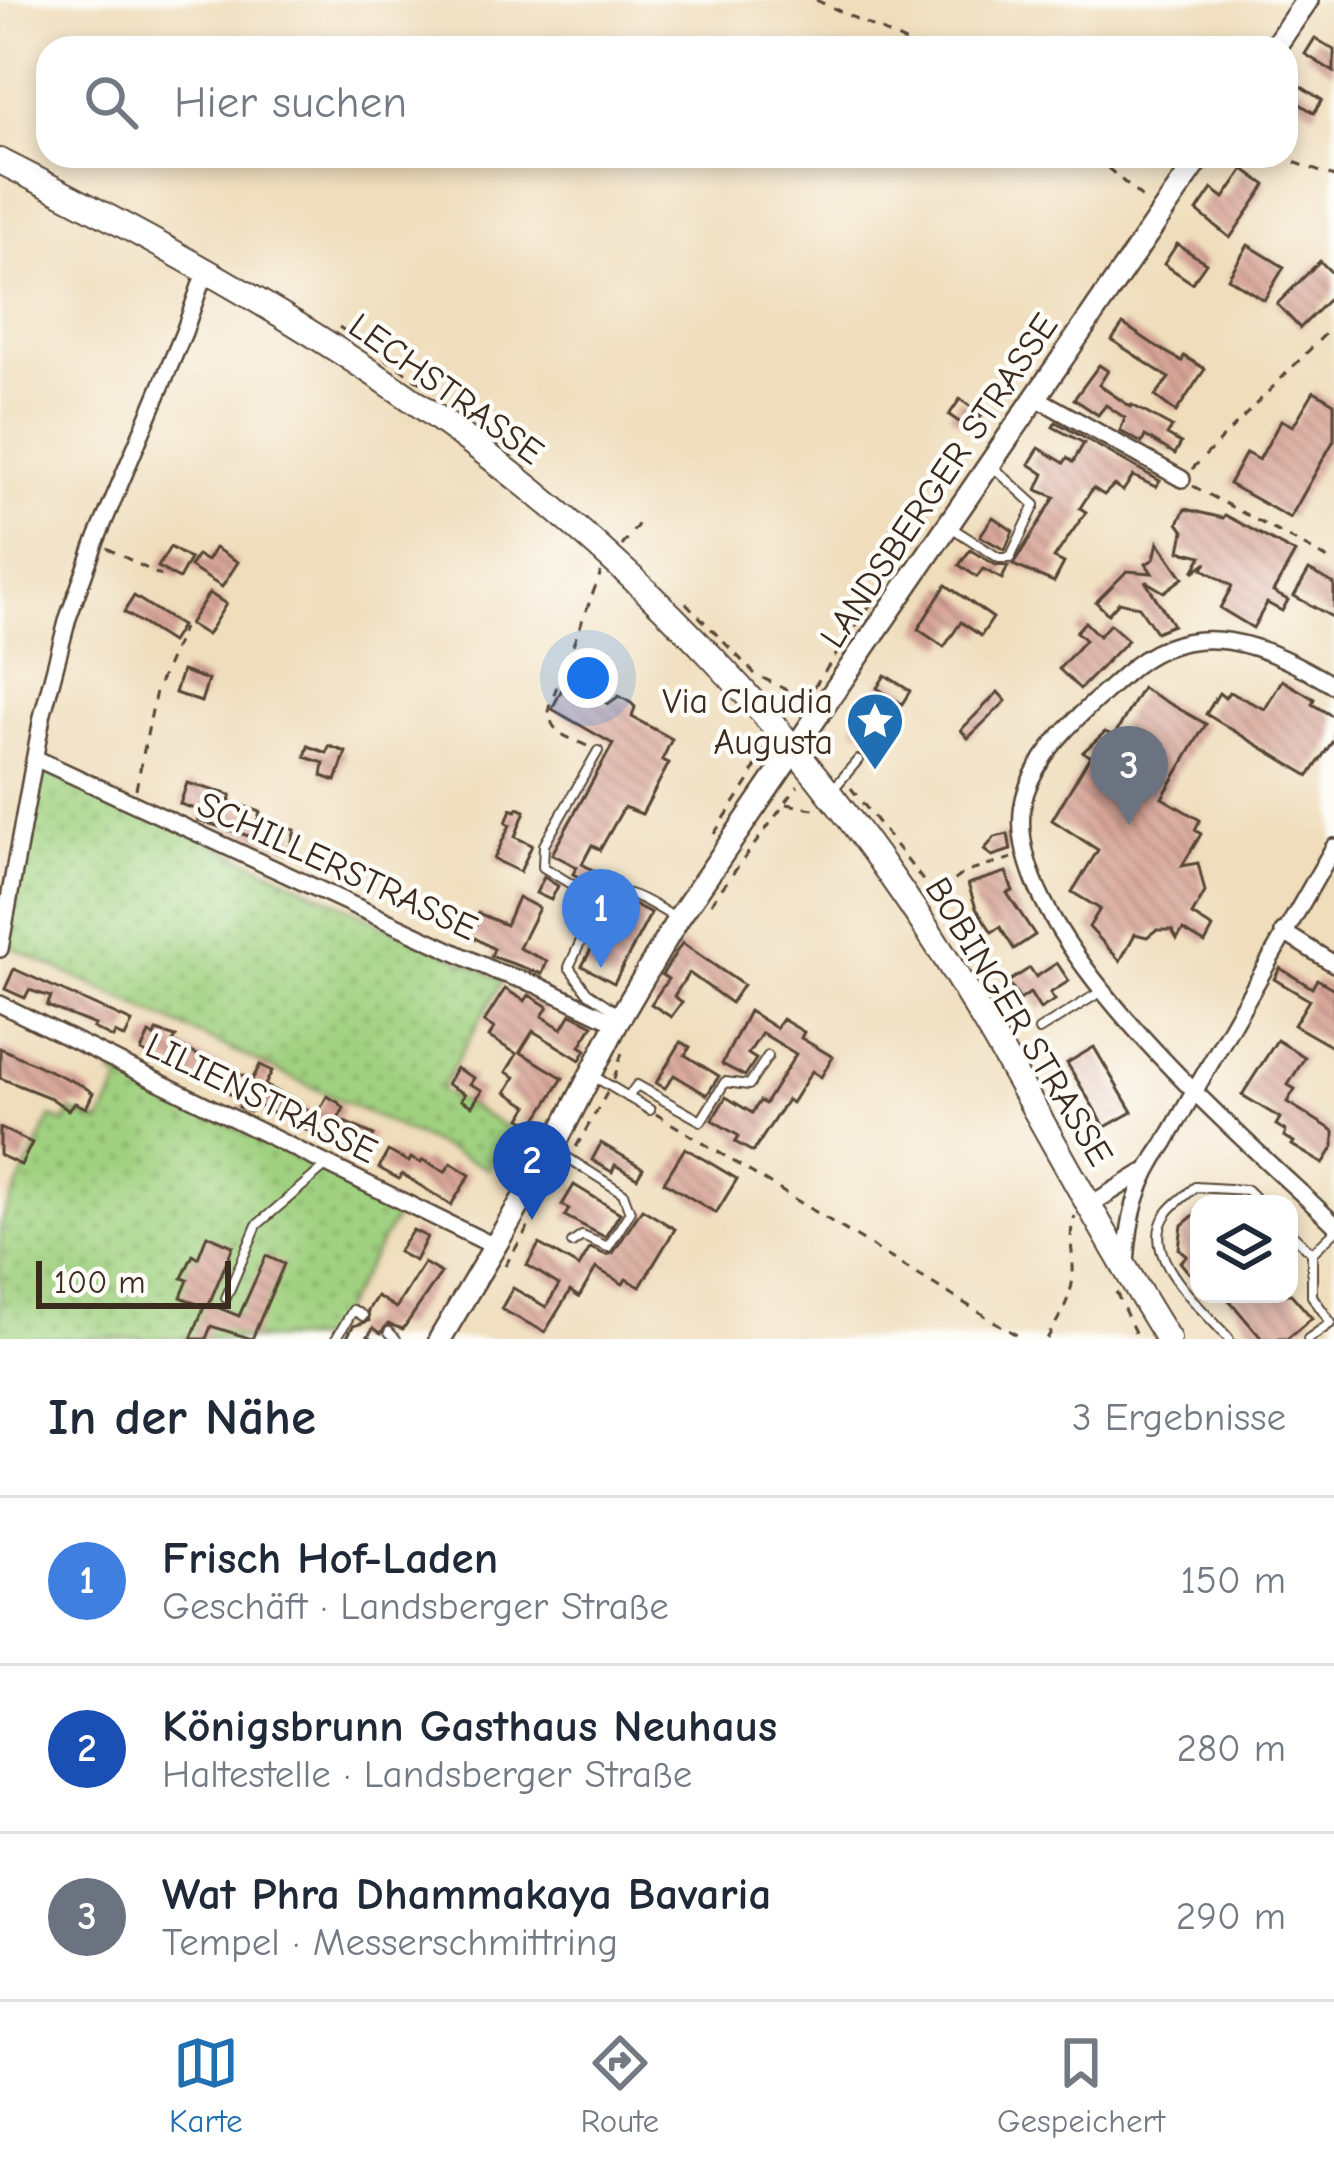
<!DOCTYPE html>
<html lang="de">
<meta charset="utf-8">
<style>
:root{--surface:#fff;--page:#f2f2f3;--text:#1f2937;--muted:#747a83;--line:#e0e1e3;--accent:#1f6fb2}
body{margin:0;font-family:"Comic Neue",sans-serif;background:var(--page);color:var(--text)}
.controls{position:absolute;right:36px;bottom:36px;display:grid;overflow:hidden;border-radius:24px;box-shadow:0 6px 18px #0003}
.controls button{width:108px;height:108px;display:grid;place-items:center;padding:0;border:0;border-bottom:3px solid var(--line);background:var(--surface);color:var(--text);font:60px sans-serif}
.scale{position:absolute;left:36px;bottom:30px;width:195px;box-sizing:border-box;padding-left:12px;border:6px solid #3b2a1e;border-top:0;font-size:33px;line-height:42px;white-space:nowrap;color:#3b2a1e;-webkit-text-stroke:9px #fdfcf7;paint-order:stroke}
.you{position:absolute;left:588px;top:678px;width:42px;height:42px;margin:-30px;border:9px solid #fff;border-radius:50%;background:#1a73e8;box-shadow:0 0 0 18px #1a73e833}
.badge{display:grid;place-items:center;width:78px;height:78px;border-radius:50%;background:var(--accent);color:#fff;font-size:39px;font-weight:700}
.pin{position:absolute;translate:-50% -99px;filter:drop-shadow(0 3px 6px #0008)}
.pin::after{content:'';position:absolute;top:63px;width:42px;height:36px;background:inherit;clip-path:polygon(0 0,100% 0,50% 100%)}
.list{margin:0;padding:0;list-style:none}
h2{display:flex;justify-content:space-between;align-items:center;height:156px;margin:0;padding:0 48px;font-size:51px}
h2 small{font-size:39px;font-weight:400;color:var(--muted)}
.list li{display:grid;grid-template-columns:78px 1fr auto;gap:36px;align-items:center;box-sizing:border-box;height:168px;padding:0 48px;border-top:3px solid var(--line)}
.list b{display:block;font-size:45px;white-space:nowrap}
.list p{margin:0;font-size:39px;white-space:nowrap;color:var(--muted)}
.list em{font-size:39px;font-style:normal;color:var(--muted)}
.icon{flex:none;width:66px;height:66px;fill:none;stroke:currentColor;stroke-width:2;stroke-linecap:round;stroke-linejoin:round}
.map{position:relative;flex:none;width:1334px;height:1339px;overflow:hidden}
.search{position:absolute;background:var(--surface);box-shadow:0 6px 18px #0003;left:36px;right:36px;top:36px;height:132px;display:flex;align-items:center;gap:30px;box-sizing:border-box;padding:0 42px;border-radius:36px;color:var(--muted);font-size:45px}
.sheet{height:660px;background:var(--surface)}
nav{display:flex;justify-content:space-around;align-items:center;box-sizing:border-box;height:168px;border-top:3px solid var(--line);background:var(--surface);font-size:33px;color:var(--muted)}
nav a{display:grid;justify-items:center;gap:6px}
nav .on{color:var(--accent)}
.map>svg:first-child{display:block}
</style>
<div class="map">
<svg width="1334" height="1339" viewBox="0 0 1334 1339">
<defs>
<pattern id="grass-dots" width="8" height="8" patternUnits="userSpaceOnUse" patternTransform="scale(3)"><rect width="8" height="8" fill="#a0d180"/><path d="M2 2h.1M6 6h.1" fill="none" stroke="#84aa68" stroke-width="1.8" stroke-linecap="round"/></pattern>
<pattern id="building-back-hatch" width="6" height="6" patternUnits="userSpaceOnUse" patternTransform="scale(3)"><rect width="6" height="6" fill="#d8a598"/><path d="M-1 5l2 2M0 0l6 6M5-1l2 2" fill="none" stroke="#b0877b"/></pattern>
</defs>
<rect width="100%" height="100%" fill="#fdfcf7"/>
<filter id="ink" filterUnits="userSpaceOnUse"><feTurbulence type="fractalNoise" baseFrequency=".00833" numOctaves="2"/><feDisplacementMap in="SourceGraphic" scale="24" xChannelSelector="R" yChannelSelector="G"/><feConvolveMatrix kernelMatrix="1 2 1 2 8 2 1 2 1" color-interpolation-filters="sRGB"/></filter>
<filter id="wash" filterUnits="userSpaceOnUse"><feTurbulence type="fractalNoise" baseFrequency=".004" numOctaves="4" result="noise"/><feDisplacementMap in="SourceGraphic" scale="48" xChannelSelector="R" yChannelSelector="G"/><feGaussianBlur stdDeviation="2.7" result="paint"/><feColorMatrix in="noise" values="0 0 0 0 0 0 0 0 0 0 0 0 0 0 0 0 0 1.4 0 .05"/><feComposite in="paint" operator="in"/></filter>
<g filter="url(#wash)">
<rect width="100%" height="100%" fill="#efddbb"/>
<g fill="url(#grass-dots)" stroke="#6e7e4f" stroke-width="3">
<path d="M39,762l464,218 -63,110 70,39 -21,40 -487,-226z"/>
<path d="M115,1070l286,138 -76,131h-325v-115l51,-107 14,6 6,-12 30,12 20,-43 -9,-5z"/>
</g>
<g id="blocks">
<g fill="url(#building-back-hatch)">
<path d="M1315,38l19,12v22l-29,-18z"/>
<path d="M1297,84l25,16 -8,13 -25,-16z"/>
<path d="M1244,169l22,16 -36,53 -33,-27 15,-22 12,9z"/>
<path d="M1177,244l29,19 -14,20 -28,-19z"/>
<path d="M1248,245l36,22 -20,33 -36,-22z"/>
<path d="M1320,261l14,14v19l-34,34 -23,-24z"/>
<path d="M1123,324l36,24 23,13 2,-5 21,13 -29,43 -21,-16 14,-18 -57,-38z"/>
<path d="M1099,365l9,6 -9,14 32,22 1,-2 40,22 -5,8 14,8 -6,11 -30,-18 -3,7 -22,-12 5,-13 -19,-13 -8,10 -24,-16z"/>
<path d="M1314,391l20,12v37l-44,78 -61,-34 17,-31 13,7 22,-40 12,6z"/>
<path d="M960,399l22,16 -11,15 -22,-15z"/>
<path d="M1056,422l104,59 -4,6 -23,-11 -10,15 -9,-6 -10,10 -11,-7 -13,20 6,4 -32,46 10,5 -10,19 -41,-17 42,-68 -18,-7 7,-16 -15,-10 10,-16 25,15 3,-5 6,4 11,-19 -31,-16z"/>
<path d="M1185,509l38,9 2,-3 70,38 -22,39 15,8 -6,11 -15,-8 -14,25 -33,-20 12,-22 -29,-17 4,-7 -14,10 9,-16 -22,-5 4,-20 -6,-8z"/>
<path d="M993,517l20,14 -8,19 -25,-14z"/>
<path d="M1158,542l25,36 -19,14 -19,-11 28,44 -17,7 -17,-25 -20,-5 -11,12 -12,-12 31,-31 25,2 -6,-9 8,-5z"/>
<path d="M170,547l20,12 -11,20 -21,-12z"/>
<path d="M215,548l23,14 -16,25 -32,-20 7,-12 10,6z"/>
<path d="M970,550l26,15 12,1 -6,13 -19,-10 -6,8 -18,-12z"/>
<path d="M1309,570l25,14v34l-40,-22z"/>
<path d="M946,585l47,33 -12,18 -20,-14 -17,25 -26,-18z"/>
<path d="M209,593l17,11 -19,31 -18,-11z"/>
<path d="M134,596l47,30 -10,16 -47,-30z"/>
<path d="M1085,622l14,14 11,-12 18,16 -48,49 -21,-20 26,-29 -9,-8z"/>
<path d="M182,671l26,9 -7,22 -26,-9z"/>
<path d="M885,675l25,16 -8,13 -25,-16z"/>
<path d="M583,678l15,8 -5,9 15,9 11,-8 12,7 4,4 -3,10 40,22 -10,21 7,3 -27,51 -18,-7 -24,43 -8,-5 -10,19 25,14 -7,11 -27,-15 4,-7 -25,-13 61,-110 -61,-35 13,-26 13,4z"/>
<path d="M1282,680l32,19 -2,5 22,13v22l-25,37 -103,-62 13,-21 6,5 4,-6 36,17z"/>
<path d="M1142,688l64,36 -44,74 38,22 -5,10 6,4 -19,32 16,-3 7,29 -13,23 21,13 -8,15 -22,-13 -6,9 -5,-9h-16l-9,7 -12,-3 -15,27 -31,-34 11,-18 -28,-17 26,-42 -46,-30 38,-64 -7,-4 22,-20 9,4z"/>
<path d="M998,692l8,9 -38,37 -7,-8z"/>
<path d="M863,710l31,21 -11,16 -30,-21z"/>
<path d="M308,746l19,7 2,-7 17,6 -10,29 -14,-5 2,-13 -19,-6z"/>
<path d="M187,783l44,12 -2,6 31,11 -2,7 37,11 -5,19 -92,-29 3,-9 -21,-7z"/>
<path d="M518,808l7,3 -10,26 17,8 -12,27 -26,-13 16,-34 -4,-2 5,-14 5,2z"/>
<path d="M1008,834l3,16 -19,6 -8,-6 11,-13z"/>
<path d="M1006,872l7,19 -6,2 28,42 -21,14 -14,-22 -8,5 -16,-24 -8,-24z"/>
<path d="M544,877l14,9 -7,14 -15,-7z"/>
<path d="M518,897l21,11 -20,40 28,13 -5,13 -51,-18 3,-7 -26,-15 10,-21 28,12z"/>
<path d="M631,903l20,10 -37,70 -32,-17 29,-53 11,6z"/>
<path d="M682,943l61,42 -12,18 -42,-30 -15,23 8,6 -11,15 -20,-13 17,-25 -6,-4z"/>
<path d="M1057,963l12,18 -19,12 5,7 -15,9 -10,-16 -10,7 -12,-18 22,-14 6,9z"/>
<path d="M1280,968l32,20 5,-9 17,10v59l-40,-23 15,-25 -35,-21z"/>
<path d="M14,969l118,53 -7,16 -10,-5 -2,5 -20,-10 2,-3 -48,-19 4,-9 -22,-7 -4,8 -20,-9z"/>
<path d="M505,989l20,12 4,-6 19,12 -6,9 20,13 9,-15 22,11 -13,21 6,4 -6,10 -47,-29 -13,21 43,26 -30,47 -12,-7 7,-12 -22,-14 9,-15 -9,-5 11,-18 -28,-17 5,-9 -10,-6z"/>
<path d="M749,1011l27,17 6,-9 22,13 -3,6 32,19 -12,20 -9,-6 -20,32 -5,-3 -34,52 -18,-10 4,-6 -27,-16 14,-23 26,16 8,-12 5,3 31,-50 -34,-21 -14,21 8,5 -11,17 -23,-12z"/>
<path d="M156,1031l20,6 -3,5 14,8 65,30 8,-15 12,6 -7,14 52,30 10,-19 12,7 5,5 -6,11 36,16 -9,16 -10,-5 -3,8 -98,-51 -4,9 -11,-5 4,-7 -102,-49 8,-17 5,2z"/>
<path d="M1277,1040l28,17 -17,28 7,4 -8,13 47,29v15l-11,18 -31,-19 2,-3 -10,-6 2,-5 -10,-6 4,-7 -38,-23z"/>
<path d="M681,1042l9,5 -5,8 34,21 -12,19 -33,-20 -9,13 -9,-5z"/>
<path d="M1094,1047l38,65 -27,15 -38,-64z"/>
<path d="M0,1048l83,38 10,7 -7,15 -11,-5 -7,7 -17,-12 -51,-20z"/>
<path d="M456,1068l18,10 -4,6 12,6 -10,16 -11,-6 4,-6 -18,-10z"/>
<path d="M0,1128l32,15 -11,22 -21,-10z"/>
<path d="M601,1143l42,25 -6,10 -22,-13 -3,7 -20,-12z"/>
<path d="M685,1148l52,31 -21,34 -52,-31z"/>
<path d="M388,1151l21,11 2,-4 10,5 2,-3 22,12 6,-9 19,12 -19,30 -49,-31 -3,5 -20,-11z"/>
<path d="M574,1185l46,28 -15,24 -40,-21 4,-7 -7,-4z"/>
<path d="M642,1209l33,20 -35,58 -14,-8 -3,5 -27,-16 -17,29 -9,-6 -25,41 -44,-23 12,-21 33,19 13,-22 -32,-20 12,-21 40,23 11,-19 16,7 7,-2z"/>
<path d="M1199,1211v64l-10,-2 -9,-11 7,-6 -8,-7 3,-24z"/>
<path d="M413,1230l14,7 -12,24 -17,-9z"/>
<path d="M207,1235l26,11 -24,58 30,12 27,-60 18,8 -32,75 -41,-13 -5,13h-15l13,-32 -23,-10 7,-17 -6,-2 11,-23 5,3z"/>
<path d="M424,1263l17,10 -38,56 -15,-5 -7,9 -8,-5 -5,8 5,3h-27l7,-13 16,-5 -1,-11 9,-14 19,12z"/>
<path d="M1224,1294h67l21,24 -25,21h-25z"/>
</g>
</g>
</g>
<g filter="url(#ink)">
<use href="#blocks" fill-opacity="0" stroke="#564536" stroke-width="3"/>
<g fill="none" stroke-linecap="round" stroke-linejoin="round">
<g stroke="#564536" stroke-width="12">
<g id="lane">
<path d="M949,526l50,32h11l25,-53 -43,-39"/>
<path d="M598,751l-54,94 -1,22 56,34"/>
<path d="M834,788l24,-28"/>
<path d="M620,1014l-33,-22 -18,-25 30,-66c24,-22 53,5 77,17"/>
<path d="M1039,1030l63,-39"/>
<path d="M595,1077l55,33"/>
<path d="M628,1097l9,-12 64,36 24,-39 24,3 19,-29"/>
<path d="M554,1149l69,44 7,19 -22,35 -26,-11 -10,7"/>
<path d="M1289,1231l23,22v43l19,27"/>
<path d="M1312,1253l22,-21"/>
<path d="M226,1298l31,-73 71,-61"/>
<path d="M389,1332l7,7"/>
<path d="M336,1339l17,-29 10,6"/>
<path d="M1229,1339c-25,-30 -93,-84 -62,-126 7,-10 20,-18 28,-26l52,3 14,14"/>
<path d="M1308,1339l23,-16"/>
</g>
</g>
<g stroke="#564536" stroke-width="20">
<g id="street">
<path d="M1035,397l147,82"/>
<path d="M1334,686c-68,-41 -141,-74 -209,-12 -35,32 -84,71 -99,118 -42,131 223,349 308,432"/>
<path d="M35,758l460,213 42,14 80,38"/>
<path d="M1283,932l51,32"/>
<path d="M0,949l42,-232 26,-99 27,-75 89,-211 21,-60"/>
<path d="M0,1004l496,243"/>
<path d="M1088,1206l54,-33"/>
<path d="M1126,1264c3,-48 11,-83 39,-121l169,-296"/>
</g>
</g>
<g stroke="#564536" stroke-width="26">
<g id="secondary">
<path d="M1274,48l33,-48"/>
<path d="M440,1339l113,-191 64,-125 61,-104 523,-763"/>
</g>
</g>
<g stroke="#564536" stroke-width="28">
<path id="primary" d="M0,161c166,84 333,176 481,289 163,124 308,276 423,445 98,142 172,298 264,444"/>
</g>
<g stroke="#564536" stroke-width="3" stroke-dasharray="9 9" stroke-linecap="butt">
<path d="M816,0l102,48"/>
<path d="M1094,156l53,46"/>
<path d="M1278,156l56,21"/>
<path d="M339,327l91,62"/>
<path d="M1192,469l142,-144"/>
<path d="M1193,486l141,76"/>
<path d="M622,546l21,-28"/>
<path d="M107,548l54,28"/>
<path d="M686,603l69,71 47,24"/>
<path d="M789,712l16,-12 82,-119"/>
<path d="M587,746c-21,-10 -38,-12 -38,-39l52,-135"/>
<path d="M851,788l84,108 29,-23 48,-15"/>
<path d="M136,789l20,-98 27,-63"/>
<path d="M787,804l31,6"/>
<path d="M714,834l36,-55 15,-35"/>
<path d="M711,903l87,-117"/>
<path d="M614,1079l9,-30"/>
<path d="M656,1114l367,225"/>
<path d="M576,1147l31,-54"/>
<path d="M505,1266l60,-100"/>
<path d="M1116,1292l22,47"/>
<path d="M1047,1339c11,-20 25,-41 26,-64 1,-23 -6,-37 2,-59"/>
</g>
<use href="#lane" stroke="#fff" stroke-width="8"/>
<use href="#street" stroke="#fff" stroke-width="15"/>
<use href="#secondary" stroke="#fff" stroke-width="21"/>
<use href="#primary" stroke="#fff" stroke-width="24"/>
</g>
</g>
<defs>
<g id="sight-pin" transform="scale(3)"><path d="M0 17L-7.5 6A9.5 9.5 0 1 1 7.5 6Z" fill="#1f6fb2" stroke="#fdfcf7"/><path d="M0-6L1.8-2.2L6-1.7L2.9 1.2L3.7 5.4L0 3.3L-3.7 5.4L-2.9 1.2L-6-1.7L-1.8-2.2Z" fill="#fff"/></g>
</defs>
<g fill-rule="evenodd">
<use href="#sight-pin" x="875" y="721"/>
</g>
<g text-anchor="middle" stroke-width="9" stroke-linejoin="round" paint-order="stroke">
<g font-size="36" fill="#3b2a1e" stroke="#fdfcf7">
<text transform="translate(447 388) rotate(36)" y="13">LECHSTRASSE</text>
<text transform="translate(938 480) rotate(-56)" y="13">LANDSBERGER STRASSE</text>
<text transform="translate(338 865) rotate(25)" y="13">SCHILLERSTRASSE</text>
<text transform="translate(1020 1021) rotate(59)" y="13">BOBINGER STRASSE</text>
<text transform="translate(262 1097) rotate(26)" y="13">LILIENSTRASSE</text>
</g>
<g font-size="36" fill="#3b2a1e" stroke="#fdfcf7" text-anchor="end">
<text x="833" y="713">Via Claudia<tspan x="833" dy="41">Augusta</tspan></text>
</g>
</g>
</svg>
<div class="controls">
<button><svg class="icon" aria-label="layers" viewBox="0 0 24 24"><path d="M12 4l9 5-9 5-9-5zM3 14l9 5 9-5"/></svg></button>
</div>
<div class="scale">100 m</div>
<div class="you"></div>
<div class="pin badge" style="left:601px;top:968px;background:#3f7fe0">1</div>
<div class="pin badge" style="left:532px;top:1220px;background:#1a4fb4">2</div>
<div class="pin badge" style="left:1129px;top:825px;background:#6b7280">3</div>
<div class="search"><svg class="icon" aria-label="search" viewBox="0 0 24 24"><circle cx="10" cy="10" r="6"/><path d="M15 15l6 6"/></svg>Hier suchen</div>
</div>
<section class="sheet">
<h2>In der Nähe<small>3 Ergebnisse</small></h2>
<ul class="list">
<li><span class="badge" style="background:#3f7fe0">1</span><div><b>Frisch Hof-Laden</b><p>Geschäft · Landsberger Straße</p></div><em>150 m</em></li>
<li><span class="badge" style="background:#1a4fb4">2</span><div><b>Königsbrunn Gasthaus Neuhaus</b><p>Haltestelle · Landsberger Straße</p></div><em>280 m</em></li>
<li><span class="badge" style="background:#6b7280">3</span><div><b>Wat Phra Dhammakaya Bavaria</b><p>Tempel · Messerschmittring</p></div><em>290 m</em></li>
</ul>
</section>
<nav>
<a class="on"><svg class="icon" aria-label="map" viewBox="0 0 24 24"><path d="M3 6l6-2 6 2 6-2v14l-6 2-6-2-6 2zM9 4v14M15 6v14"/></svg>Karte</a>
<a><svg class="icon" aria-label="directions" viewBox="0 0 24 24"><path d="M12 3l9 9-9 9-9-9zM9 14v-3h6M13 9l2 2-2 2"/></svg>Route</a>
<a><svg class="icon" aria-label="saved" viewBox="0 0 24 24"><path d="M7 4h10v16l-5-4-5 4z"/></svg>Gespeichert</a>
</nav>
